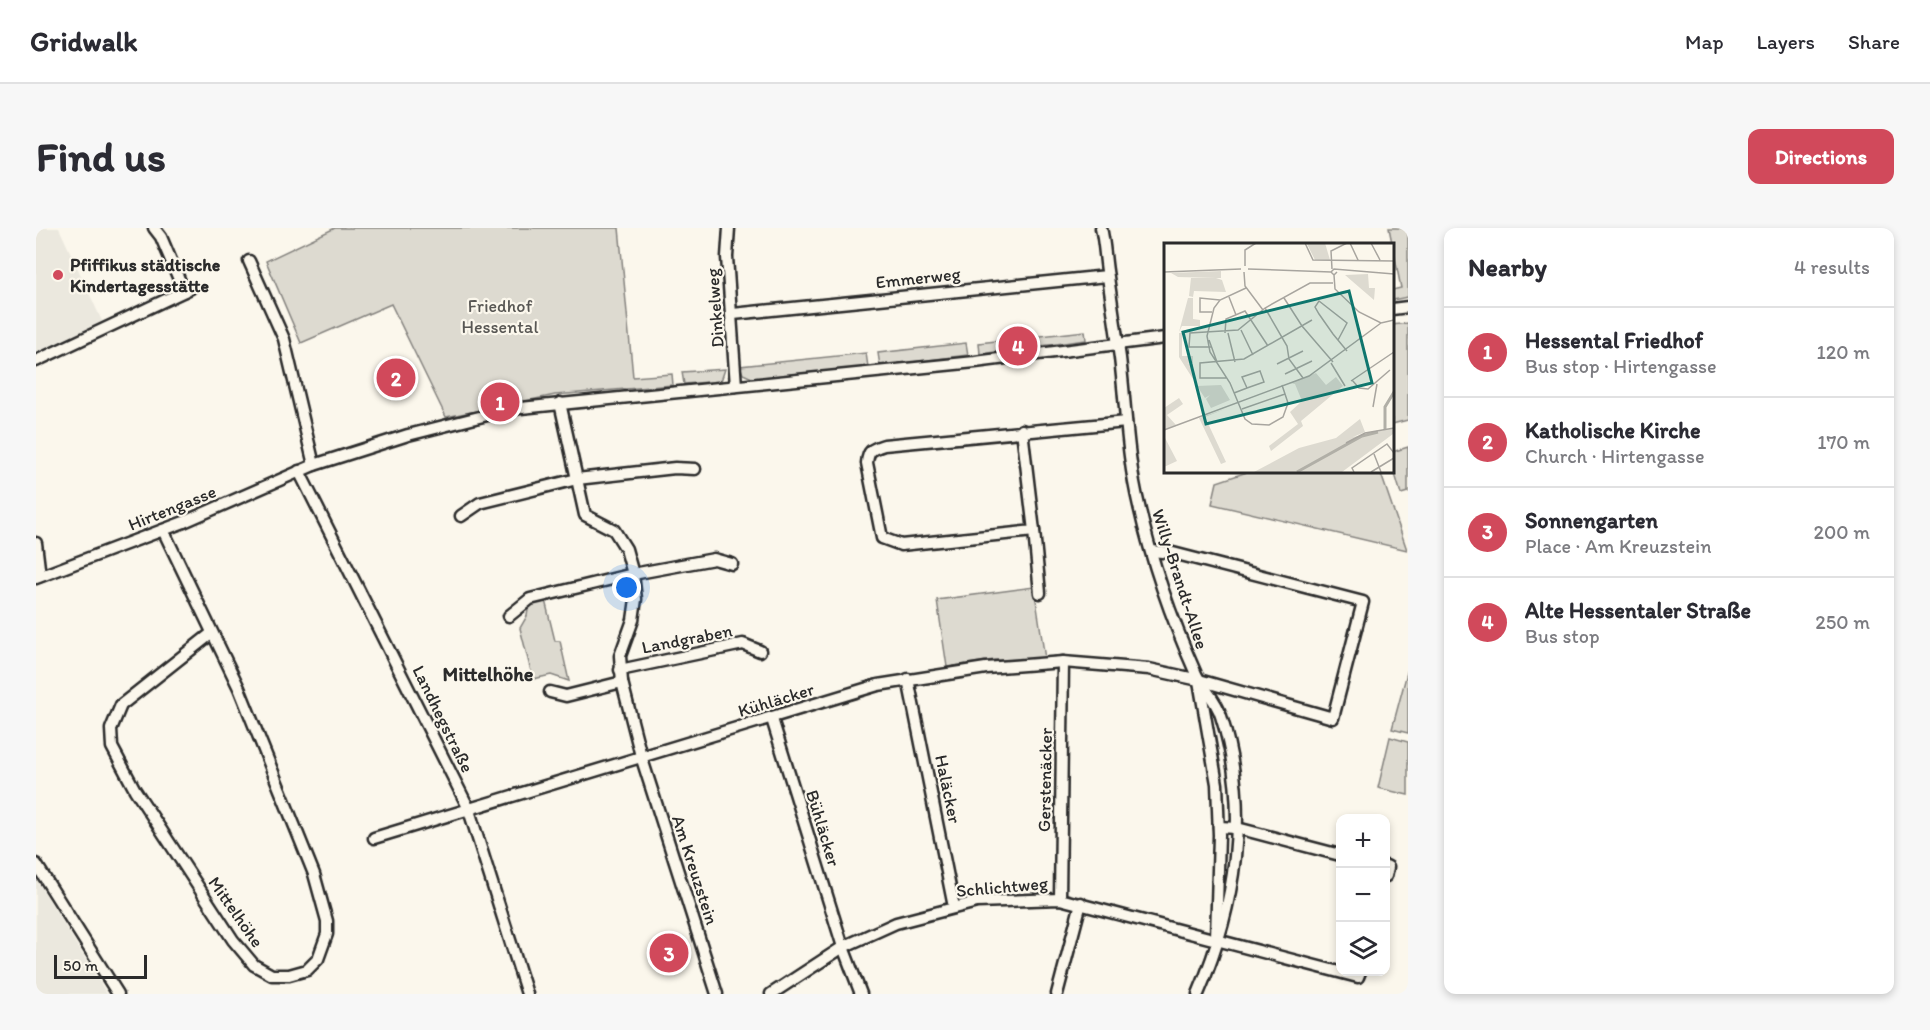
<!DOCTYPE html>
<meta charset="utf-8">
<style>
:root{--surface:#fff;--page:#f7f7f7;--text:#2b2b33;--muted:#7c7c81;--line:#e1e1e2;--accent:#d1495b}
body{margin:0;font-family:Itim,sans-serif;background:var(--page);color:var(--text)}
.controls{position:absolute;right:18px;bottom:18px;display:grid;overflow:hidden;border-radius:12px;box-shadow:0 3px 9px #0003}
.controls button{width:54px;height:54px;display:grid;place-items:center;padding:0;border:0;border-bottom:2px solid var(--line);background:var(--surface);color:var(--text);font:30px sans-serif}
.scale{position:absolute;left:18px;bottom:15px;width:93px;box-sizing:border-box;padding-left:6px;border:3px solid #2b2b2b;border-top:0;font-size:16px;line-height:21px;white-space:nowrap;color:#2b2b2b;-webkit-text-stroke:4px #fbf7ec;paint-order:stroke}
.you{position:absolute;left:591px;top:360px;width:21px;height:21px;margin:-15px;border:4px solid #fff;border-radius:50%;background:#1a73e8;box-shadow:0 0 0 9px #1a73e833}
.badge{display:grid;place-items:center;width:39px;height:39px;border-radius:50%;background:var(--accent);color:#fff;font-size:20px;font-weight:700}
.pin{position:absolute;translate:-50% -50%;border:3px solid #fff;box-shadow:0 2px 6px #0006}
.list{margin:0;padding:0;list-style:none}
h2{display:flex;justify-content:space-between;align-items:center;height:78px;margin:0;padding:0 24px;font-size:26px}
h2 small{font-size:20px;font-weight:400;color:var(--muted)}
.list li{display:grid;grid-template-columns:39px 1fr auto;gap:18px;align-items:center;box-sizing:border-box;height:90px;padding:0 24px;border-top:2px solid var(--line)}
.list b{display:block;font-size:22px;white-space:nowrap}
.list p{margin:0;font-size:20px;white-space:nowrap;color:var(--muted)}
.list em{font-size:20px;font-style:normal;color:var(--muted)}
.icon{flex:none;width:33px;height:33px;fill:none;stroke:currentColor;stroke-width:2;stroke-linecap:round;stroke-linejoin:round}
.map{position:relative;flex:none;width:1372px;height:766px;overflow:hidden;border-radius:12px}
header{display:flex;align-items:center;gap:36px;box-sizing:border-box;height:84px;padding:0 30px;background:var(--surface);border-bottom:2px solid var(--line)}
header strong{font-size:28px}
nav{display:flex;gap:33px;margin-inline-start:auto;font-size:21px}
.intro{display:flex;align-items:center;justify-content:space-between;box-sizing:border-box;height:144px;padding:0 36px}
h1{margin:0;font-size:42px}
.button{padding:15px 27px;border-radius:12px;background:var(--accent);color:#fff;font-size:21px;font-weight:700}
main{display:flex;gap:36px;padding:0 36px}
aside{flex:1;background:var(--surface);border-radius:12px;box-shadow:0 3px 9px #0003}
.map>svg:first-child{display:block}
</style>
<header>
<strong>Gridwalk</strong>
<nav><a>Map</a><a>Layers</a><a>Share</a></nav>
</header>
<div class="intro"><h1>Find us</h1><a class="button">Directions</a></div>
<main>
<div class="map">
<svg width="1372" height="766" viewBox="0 0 1372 766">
<rect width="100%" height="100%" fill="#fbf7ec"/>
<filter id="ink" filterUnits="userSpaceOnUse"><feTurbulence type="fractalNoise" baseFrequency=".0167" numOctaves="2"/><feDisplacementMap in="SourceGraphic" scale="12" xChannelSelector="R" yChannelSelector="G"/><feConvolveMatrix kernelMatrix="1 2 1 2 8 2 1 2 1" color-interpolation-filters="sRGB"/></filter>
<g filter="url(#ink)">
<g fill="#ebe8de">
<path d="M0,0h23l43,93 -66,32z"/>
<path d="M0,651l71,115h-71z"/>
</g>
<g fill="#dddad0" stroke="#84827e" stroke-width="1.5">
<path d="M299,0h284l14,149 39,-3 1,11 -118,10 -109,22 -55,-113 -90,39 -35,-82z"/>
<path d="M1353,0h19v69l-16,3v-10l9,-2z"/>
<path d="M1372,95v97l-16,4v-99z"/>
<path d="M1049,103l1,9 -106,14 -1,-11z"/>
<path d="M930,115l2,12 -88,11 -2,-13z"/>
<path d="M830,125l2,14 -116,11 -9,-4 -3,-8z"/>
<path d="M689,141l-4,12 -37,3 -2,-12z"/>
<path d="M1372,219v45l-7,2 -9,-30v-12z"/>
<path d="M1214,243h130l27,79 -195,-46 5,-22z"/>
<path d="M998,359l11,72 -51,1 -47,7 -10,-67z"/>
<path d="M509,372l10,41h5l9,40 -18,-6 -18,4 -13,-51 7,-12 2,-12z"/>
<path d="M1372,441v64l-16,-4z"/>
<path d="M1354,509l18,5v53l-30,-7z"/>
</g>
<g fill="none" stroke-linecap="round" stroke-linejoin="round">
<g stroke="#2b2b2b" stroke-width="15">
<g id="street">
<path d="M118,0l7,9 23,54"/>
<path d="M693,0l-2,29 9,129"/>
<path d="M1065,0c4,16 4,33 7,49 4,27 8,54 12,81 6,50 7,99 19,148 13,58 33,114 57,168 7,15 20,25 25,42 30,93 15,190 -23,278"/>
<path d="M213,33l35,78 30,126"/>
<path d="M1356,81l16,-2"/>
<path d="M697,86l374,-38"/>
<path d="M0,133l155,-73"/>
<path d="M524,175l25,112 29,15 12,19 7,25 3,25 -3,21 -13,36 2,26 19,74 76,238"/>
<path d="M986,202l12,101 -133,14 -19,-7 -15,-75c1,-13 5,-14 17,-18l242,-23"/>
<path d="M263,243l169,336 59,187"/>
<path d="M425,288l19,-13 97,-24 98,-11 20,1"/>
<path d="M127,302l76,158 75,186 13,47v13l-9,25 -11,11 -18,5h-17l-18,-10 -21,-25 -98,-150 -23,-43 -1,-18 10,-24 91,-72"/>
<path d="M998,303l6,62"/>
<path d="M0,315l4,33"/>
<path d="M0,350l148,-56 130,-57 94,-30 103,-26 464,-47 190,-24"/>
<path d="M473,388l21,-17 103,-25 81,-15 18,5"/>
<path d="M584,442l123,-26 17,7"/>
<path d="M872,451l46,228"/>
<path d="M1163,453l18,103 2,51 -3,104"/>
<path d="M514,464l16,4 56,-14"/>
<path d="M736,491l71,228 18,47"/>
<path d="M1183,599l18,1 103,27"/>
<path d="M338,610l504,-153 108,-17 77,-6 86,7 50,11 134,38 30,-116 -190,-49 -22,-2"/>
<path d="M0,636l82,130"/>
<path d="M1350,638l2,1 -2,9"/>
<path d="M1024,671l3,-237"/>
<path d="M735,766l72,-47 53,-24 81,-21 83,-3 298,78 2,-5"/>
<path d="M1021,766l24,-91"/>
</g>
</g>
<use href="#street" stroke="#fbf7ec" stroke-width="10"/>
</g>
</g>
<circle fill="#d1495b" stroke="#fbf7ec" stroke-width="2" cx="22" cy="47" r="6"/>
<g text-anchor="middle" stroke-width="4.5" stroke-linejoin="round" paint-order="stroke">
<g font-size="18" font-weight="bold" fill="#2b2b2b" stroke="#fbf7ec" text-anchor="start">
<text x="34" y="43">Pfiffikus städtische<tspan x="34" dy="21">Kindertagesstätte</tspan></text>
</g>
<g font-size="18" fill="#2b2b2b" stroke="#fbf7ec">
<text transform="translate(882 50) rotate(-6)" y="6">Emmerweg</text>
<text transform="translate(679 80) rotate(-94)" y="6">Dinkelweg</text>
<text transform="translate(136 280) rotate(-22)" y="6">Hirtengasse</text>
<text transform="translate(1144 351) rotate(72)" y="6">Willy-Brandt-Allee</text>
<text transform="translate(651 411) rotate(-11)" y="6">Landgraben</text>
<text transform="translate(740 472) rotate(-17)" y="6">Kühläcker</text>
<text transform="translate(407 491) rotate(64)" y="6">Landhegstraße</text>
<text transform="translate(1009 552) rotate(-89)" y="6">Gerstenäcker</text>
<text transform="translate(912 561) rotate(78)" y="6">Haläcker</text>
<text transform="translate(787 600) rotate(73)" y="6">Bühläcker</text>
<text transform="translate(659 642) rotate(72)" y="6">Am Kreuzstein</text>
<text transform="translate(966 659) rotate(-5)" y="6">Schlichtweg</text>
<text transform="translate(200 684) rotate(55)" y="6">Mittelhöhe</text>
</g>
<g font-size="18" fill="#585754" stroke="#fbf7ec">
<text x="464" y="84">Friedhof<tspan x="464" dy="21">Hessental</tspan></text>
</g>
<g font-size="20" font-weight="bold" fill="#2b2b2b" stroke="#fbf7ec">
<text x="452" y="453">Mittelhöhe</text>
</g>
</g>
<g transform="translate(1128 15)">
<rect width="230" height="230" fill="#fbf7ec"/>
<path d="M161,0l5,17h-15l-8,-16zM57,28v7h-5l6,2 4,12 -32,-1 -1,6 -4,-1 2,-18h25l-38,-1 -7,-4zM204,31l1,14h6l-1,12 -29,-25zM24,55h5v21l7,1v6h-18l-3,6zM15,90h3v23h11v7h-6l6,1v15l-14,-22zM152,130l10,12 10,-8 7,9 -42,35 2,5 -32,25 -2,-5 29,-22 -8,-12 12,-11 -7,-17 -5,-1zM57,142l9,15 -19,8 -5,-9 4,-4 -5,3 -8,-12zM15,155l4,6 -16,11 9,10 -12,5v-22zM61,166l-20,8 21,45 -5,2 -22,-46zM196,176l5,13 -12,5 40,-9v6l-51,38h-88l45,-24 37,-10zM0,193l13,25 -13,6z" fill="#dddad0"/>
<path fill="none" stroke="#b1afa7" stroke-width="3" d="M221,186v-22l9,-15M133,229l65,-36 16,-4"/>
<path fill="none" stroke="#a8a59f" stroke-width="1.5" d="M141,0l8,17 81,1M186,0l8,17M207,0l9,17M81,23v-16l11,-7M84,26l83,3M168,26l-1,-18 16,-8M0,29l77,-3M80,29l1,14 18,24M173,29l-3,3 -3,-3 3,-3 60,5M170,32l1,14 24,23 22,11 13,-3M82,45l-26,12 -6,8 -7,28 3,16 20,31 15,36 7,5 17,1 14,-8 5,-14 -6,-18M65,54l7,18M120,55l18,28 31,36M101,65l22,38 2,13 14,19M48,69h-12v-14l20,2M77,87l12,25M61,90l1,-14 19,-8 23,35M64,90l7,29M45,97l8,22M174,97l9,-17 -28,-22 -4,6 4,7 14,20 14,17M47,104h-22l1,-14 48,-3 27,-22 45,-25h23M167,120l14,23M113,121l26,-13M121,131l27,-13M63,135h-27v-15l44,-4 68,-39M188,137l7,8 9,1 22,-19M187,138l43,-29M70,150l13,-5 17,-6 -4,-11 -18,6 5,11M209,164l4,-23M78,166l43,-15M0,187l145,-54 72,-53M182,200l19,-10 29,-5M210,211l7,18M190,229l-2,-4 35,-24 7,9M207,229l23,-14"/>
<path fill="#0f766e" fill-opacity="0.15" stroke="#0f766e" stroke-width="3" d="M185,48l23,92 -166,41 -23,-92z"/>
<rect width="230" height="230" fill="none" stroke="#2b2b2b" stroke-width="3"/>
</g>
</svg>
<div class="controls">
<button>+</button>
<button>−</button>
<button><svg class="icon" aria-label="layers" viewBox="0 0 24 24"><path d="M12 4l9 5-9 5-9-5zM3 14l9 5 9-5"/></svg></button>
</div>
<div class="scale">50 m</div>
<div class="you"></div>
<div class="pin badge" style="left:464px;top:174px">1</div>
<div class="pin badge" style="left:360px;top:150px">2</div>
<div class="pin badge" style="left:633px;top:725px">3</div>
<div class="pin badge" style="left:982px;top:118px">4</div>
</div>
<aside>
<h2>Nearby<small>4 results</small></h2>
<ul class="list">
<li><span class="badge">1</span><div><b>Hessental Friedhof</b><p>Bus stop · Hirtengasse</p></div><em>120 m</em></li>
<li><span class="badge">2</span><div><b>Katholische Kirche</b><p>Church · Hirtengasse</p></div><em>170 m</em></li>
<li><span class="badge">3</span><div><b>Sonnengarten</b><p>Place · Am Kreuzstein</p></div><em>200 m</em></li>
<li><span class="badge">4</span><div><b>Alte Hessentaler Straße</b><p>Bus stop</p></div><em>250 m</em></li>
</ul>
</aside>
</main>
